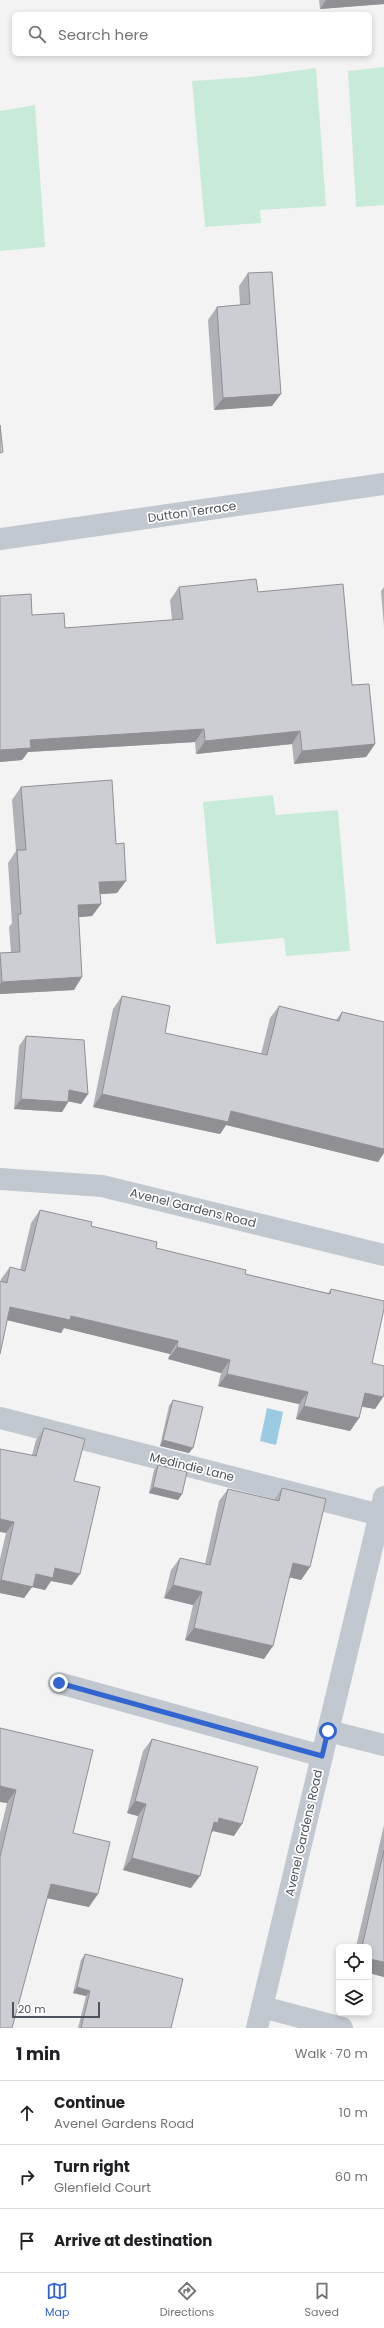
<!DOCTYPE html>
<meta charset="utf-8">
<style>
:root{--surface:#fff;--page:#f6f6f6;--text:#202124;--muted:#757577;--line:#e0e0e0;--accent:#3265cf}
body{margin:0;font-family:Poppins,sans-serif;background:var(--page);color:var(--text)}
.controls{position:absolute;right:12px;bottom:12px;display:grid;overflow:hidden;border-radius:6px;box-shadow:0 2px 6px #0003}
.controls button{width:36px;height:36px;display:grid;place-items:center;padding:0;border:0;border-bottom:1px solid var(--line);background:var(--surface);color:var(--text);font:20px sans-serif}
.scale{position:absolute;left:12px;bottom:10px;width:88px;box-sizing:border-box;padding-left:4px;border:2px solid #4c535e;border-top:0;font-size:11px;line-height:14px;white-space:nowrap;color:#4c535e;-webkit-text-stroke:3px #fff;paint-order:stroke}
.stop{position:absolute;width:12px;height:12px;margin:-9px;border:3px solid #3265cf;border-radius:50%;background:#fff}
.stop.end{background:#3265cf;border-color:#fff;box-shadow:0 1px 4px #0008}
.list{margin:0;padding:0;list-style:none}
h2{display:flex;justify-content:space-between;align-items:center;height:52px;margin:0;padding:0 16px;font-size:17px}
h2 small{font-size:13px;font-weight:400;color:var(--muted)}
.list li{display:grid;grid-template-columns:26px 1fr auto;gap:12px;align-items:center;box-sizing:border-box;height:64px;padding:0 16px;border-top:1px solid var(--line)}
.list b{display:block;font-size:15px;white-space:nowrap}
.list p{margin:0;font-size:13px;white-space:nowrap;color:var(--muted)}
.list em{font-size:13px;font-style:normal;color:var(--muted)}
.icon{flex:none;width:22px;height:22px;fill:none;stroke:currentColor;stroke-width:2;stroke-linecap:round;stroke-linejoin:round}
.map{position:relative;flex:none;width:384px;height:2028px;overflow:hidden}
.search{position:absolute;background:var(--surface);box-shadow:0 2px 6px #0003;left:12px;right:12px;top:12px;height:44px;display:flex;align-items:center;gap:10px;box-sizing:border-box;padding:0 14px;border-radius:6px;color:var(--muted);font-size:15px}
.sheet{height:244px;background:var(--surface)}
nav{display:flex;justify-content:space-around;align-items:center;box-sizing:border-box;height:56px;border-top:1px solid var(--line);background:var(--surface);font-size:11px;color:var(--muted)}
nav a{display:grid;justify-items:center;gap:2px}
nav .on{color:var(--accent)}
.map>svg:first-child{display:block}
</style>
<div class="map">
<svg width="384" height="2028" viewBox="0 0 384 2028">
<rect width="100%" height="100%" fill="#f4f3f3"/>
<g fill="#c8ebd9">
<path d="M384,67v138l-28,2 -8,-136z"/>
<path d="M316,68l10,138 -66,4 1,13 -56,4 -13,-146 58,-4z"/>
<path d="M35,105l10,142 -45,4v-140z"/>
<path d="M273,795l3,20 62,-5 12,141 -64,5 -2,-18 -68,6 -13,-142z"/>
</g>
<path fill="#9acbe2" d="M267,1408l16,4 -7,33 -16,-4z"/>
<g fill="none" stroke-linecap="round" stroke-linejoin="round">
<g stroke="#c2c8cf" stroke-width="22">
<path d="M0,539l384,-55"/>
<path d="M0,1179l102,7 282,69"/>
<path d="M0,1418l380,97"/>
<path d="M59,1683l263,73"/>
<path d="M328,1731l56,14"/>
<path d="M262,2007l80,21"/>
<path d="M257,2028l127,-531"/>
</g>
</g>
<g fill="#b0b1b6">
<path d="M319,0h65v4l-64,5z"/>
<path d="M248,273l24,133 -58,4 -6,-90 9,-13 23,-2 -1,-19z"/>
<path d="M179,587l79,5 94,93 23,59 -9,13 -72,7 -2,-20 -96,10 -1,-12 -167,10 -6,8 -22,2v-166l32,19 33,13 107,-8 -2,-20z"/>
<path d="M384,587v40l-3,-36z"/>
<path d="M21,787l96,106 -17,1 1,10 -9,12 -13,1 -5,73 -74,4v-41l11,-1 -2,-25 3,-4 -4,-60 8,-12 -4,-51z"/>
<path d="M122,996l43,37 96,21 9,-36 9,-12 57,14 6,-8 42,10v131l-6,9 -152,-37 -6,9 -127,-27 20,-98z"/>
<path d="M26,1036l62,58 -7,10 -12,-3 -7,11 -48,-3 5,-63z"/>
<path d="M40,1210l51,16 65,22 89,26 83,19 3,-4 41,74 11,34 -8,12 -13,-2 -3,11 -9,13 -54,-12 3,-15 -81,-18 3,-13 -53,-14 2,-5 -106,-26 -3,5 -54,-13 -6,-39v-2l9,-12 10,3 11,-47z"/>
<path d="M173,1400l16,53 -29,-7 9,-40z"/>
<path d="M44,1428l30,53 -2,104 -21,-4 -6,9 -13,-3 -8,11 -24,-5v-34l6,-26 26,-78 4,-15z"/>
<path d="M158,1465l24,29 -4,6 -29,-7 5,-23z"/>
<path d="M282,1488l28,79 -9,13 -12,-3 -25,82 -79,-19 8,-35 -29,-7 7,-28 9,-12 25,6 14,-63 9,-12 46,11z"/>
<path d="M0,1728l73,105 16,74 -42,-9 -47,130v-196l7,-29 -7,-1z"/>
<path d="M152,1739l82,97 -21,-5 -3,3 -19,54 -68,-18 15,-54 -11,-3 16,-62z"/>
<path d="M384,1825v152l-15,-4v-26h-13z"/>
<path d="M85,1954l86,74h-93l8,-32 -13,-3 8,-33z"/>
</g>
<g fill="#909094">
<path d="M326,0h58v4l-64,5z"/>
<path d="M281,394l-9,12 -58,4 9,-12z"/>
<path d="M204,729l-9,13 -167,10 -6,8 -22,2v-12l30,-10z"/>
<path d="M300,731l-8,13 -96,10 9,-13z"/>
<path d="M375,744l-9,13 -72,7 8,-13z"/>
<path d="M126,881l-9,12 -27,2 9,-13z"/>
<path d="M101,904l-9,12 -23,2 9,-13z"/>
<path d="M82,977l-8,13 -74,4v-10l2,-2z"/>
<path d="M69,1090l19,4 -7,10 -19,-4z"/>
<path d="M102,1094l129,17 153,38v4l-6,9 -152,-37 -6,9 -127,-27z"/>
<path d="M21,1099l47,3 -6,10 -48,-3z"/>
<path d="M10,1307l61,9 107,25 -8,13 -106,-26 -3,5 -59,-14z"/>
<path d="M177,1347l53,13 -9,13 -53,-14z"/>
<path d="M227,1374l81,18 -9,12 -81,-18z"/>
<path d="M365,1393l18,4 -8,12 -19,-4z"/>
<path d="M304,1406l55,12 -9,13 -54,-12z"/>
<path d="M163,1440l30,8 -4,5 -29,-7z"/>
<path d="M153,1487l29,7 -4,6 -29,-7z"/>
<path d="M0,1519l14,3 -8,11 -6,-1z"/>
<path d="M293,1563l17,4 -9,13 -17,-4z"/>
<path d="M55,1568l25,6 -8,11 -21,-4 -6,9 -13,-3 -8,11 -24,-5v-12l1,-1 35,-6z"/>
<path d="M173,1585l29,7 -9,13 -29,-7z"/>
<path d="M194,1628l79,18 -9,13 -79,-19z"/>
<path d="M0,1786l16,4 -9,13 -7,-1z"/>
<path d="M135,1801l11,3 -8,12 -11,-3z"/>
<path d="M219,1818l23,6 -8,12 -21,-5 -3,4 4,-13z"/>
<path d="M132,1858l68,18 -9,12 -68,-18z"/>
<path d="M51,1884l47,10 -9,13 -47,-10z"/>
<path d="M369,1959l15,3v15l-15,-4z"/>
<path d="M77,1987l13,4 -4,5 -13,-3z"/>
</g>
<g fill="#cdced4" stroke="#909094">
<path d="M272,272l9,122 -58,4 -6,-91 33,-3 -2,-31z"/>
<path d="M0,425l3,27 -3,1z"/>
<path d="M256,579l2,13 85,-8 9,101 17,-1 6,60 -73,7 -2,-20 -95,10 -1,-12 -174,11 1,8 -31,2v-154l31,-2 1,21 32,-2 1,15 118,-9 -4,-32z"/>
<path d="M112,780l4,64 8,-1 2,38 -27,1 2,22 -23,1 4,72 -80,5 -2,-29 20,-1 -2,-38h3l-4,-64h9l-5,-63z"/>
<path d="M122,996l48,10 -5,27 102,22 12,-49 60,15 3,-9 42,10v127l-153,-38 -3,11 -126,-28z"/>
<path d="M26,1036l58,4 4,54 -19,-4 -1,12 -47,-3z"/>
<path d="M40,1210l52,12 -1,4 66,16 -1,6 90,22 -1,4 85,20 1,-5 53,12v8l-12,54 12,3v27l-1,4 -18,-4 -6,25 -55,-12 4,-14 -81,-18 3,-14 -53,-13 1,-6 -107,-25 -1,4 -60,-13 -10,47v-73l7,2 3,-16 15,4z"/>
<path d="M173,1400l30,7 -10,41 -30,-8z"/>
<path d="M44,1428l41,11 -11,42 26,6 -20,87 -25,-6 -2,10 -17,-4 -3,13 -32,-7 13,-58 -14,-3v-70l36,7z"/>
<path d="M158,1465l29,7 -5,22 -29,-7z"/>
<path d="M282,1488l44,11 -16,68 -17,-4 -20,83 -79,-18 8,-36 -29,-7 7,-27 30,7 18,-76 51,12z"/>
<path d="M0,1728l93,22 -20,83 37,9 -12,52 -47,-10 -39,144h-12v-171l16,-67 -16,-4z"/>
<path d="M152,1739l106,28 -16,57 -23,-6 -1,5 -4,-1 -14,54 -68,-18 14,-54 -11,-3z"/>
<path d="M384,1850v112l-15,-3v-12h-7z"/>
<path d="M85,1954l98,25 -12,49h-90l9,-37 -13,-4z"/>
</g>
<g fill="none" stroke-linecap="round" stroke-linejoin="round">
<path stroke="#3265cf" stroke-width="5" d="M59,1683l263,73 6,-25"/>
</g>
<g text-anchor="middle" stroke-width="3.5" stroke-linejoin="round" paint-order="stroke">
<g font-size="12" fill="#4c535e" stroke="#fff">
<text transform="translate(192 512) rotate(-8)" y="4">Dutton Terrace</text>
<text transform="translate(193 1208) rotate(14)" y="4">Avenel Gardens Road</text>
<text transform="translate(192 1467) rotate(14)" y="4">Medindie Lane</text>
<text transform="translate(304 1833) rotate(-77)" y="4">Avenel Gardens Road</text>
</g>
</g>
</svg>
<div class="controls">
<button><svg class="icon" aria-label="locate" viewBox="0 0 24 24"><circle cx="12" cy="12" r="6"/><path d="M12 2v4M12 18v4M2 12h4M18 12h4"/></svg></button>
<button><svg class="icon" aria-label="layers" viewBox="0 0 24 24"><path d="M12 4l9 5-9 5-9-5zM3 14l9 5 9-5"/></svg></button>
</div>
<div class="scale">20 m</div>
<div class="stop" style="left:328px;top:1731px"></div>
<div class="stop end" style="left:59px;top:1683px"></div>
<div class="search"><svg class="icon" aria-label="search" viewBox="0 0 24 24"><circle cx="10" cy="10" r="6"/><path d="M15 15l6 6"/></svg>Search here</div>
</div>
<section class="sheet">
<h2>1 min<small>Walk · 70 m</small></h2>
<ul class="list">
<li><svg class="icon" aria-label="ahead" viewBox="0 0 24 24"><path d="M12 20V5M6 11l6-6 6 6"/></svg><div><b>Continue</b><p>Avenel Gardens Road</p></div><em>10 m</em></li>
<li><svg class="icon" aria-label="right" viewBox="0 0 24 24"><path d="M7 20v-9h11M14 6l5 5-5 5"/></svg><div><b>Turn right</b><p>Glenfield Court</p></div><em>60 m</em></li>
<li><svg class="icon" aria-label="arrive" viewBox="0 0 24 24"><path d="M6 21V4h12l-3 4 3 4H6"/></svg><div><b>Arrive at destination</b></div></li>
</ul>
</section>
<nav>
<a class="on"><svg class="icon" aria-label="map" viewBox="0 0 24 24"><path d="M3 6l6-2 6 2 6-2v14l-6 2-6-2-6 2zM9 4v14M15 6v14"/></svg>Map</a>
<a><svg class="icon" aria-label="directions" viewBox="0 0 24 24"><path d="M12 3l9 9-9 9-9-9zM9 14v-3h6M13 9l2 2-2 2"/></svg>Directions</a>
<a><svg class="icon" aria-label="saved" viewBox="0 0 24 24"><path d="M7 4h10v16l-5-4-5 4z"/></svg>Saved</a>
</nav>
